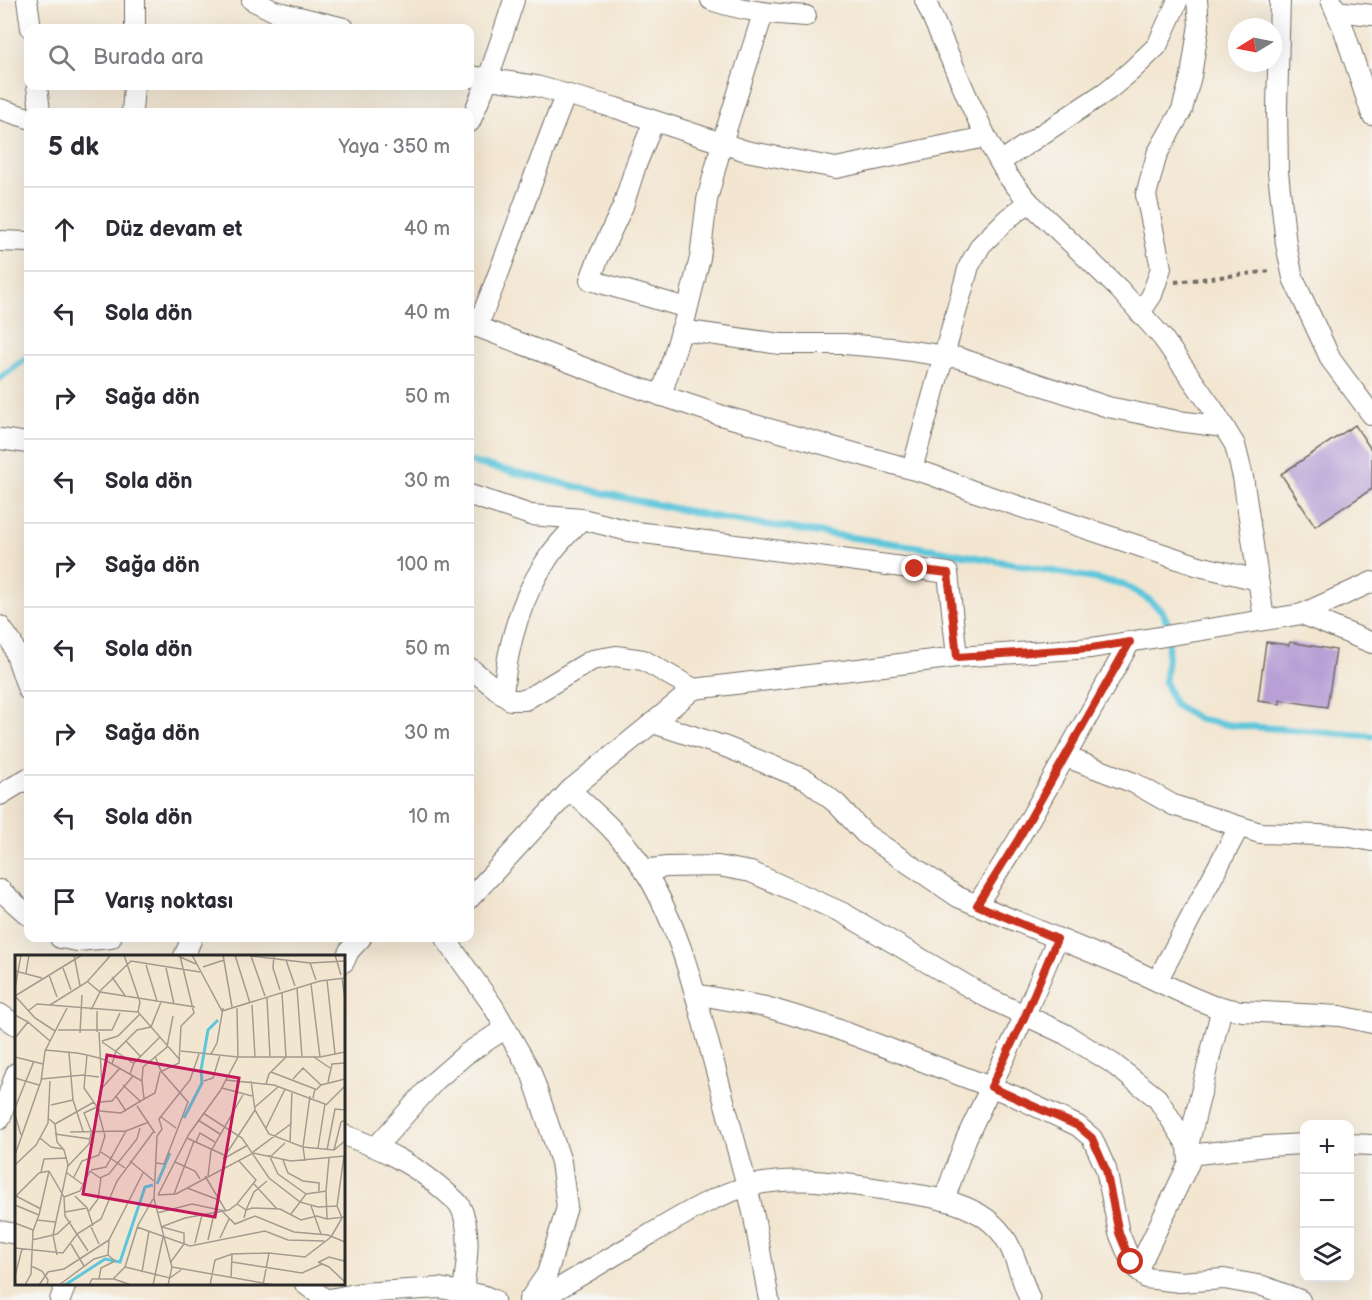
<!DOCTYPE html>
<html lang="tr">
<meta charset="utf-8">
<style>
:root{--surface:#fff;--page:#f7f7f7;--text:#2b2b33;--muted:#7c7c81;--line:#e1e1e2}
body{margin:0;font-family:"Balsamiq Sans",sans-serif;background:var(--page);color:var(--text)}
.controls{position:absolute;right:18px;bottom:18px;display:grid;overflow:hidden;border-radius:12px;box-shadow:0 6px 24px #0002}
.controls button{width:54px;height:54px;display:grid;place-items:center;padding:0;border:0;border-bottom:2px solid var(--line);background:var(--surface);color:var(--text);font:30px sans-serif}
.compass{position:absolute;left:1228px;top:18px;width:54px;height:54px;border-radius:50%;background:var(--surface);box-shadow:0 6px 24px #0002;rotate:260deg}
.stop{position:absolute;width:18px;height:18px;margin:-14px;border:4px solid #c8321e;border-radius:50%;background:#fff}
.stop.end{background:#c8321e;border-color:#fff;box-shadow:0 2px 6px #0008}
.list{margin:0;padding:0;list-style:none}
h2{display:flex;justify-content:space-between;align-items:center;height:78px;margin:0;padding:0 24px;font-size:26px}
h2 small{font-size:20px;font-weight:400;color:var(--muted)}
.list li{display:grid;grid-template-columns:39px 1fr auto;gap:18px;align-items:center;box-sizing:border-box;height:84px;padding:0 24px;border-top:2px solid var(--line)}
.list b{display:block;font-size:22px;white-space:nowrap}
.list em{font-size:20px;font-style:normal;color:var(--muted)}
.icon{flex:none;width:33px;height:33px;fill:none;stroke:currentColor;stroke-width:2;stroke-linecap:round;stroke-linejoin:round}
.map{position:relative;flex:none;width:1372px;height:1300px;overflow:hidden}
.search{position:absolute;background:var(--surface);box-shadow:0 6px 24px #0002;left:24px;top:24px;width:450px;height:66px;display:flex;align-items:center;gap:15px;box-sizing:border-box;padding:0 21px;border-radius:12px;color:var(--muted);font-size:22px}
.panel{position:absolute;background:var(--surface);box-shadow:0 6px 24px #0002;left:24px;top:108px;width:450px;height:834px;border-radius:12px}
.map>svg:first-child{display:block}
</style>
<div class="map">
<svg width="1372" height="1300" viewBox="0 0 1372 1300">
<rect width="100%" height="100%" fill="#f6f6f2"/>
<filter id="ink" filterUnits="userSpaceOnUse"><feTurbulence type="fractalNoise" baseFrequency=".0167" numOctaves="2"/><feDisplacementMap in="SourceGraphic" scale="12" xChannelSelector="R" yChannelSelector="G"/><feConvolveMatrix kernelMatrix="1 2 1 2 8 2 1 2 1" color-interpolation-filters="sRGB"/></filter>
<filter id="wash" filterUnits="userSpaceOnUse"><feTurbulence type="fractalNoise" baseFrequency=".008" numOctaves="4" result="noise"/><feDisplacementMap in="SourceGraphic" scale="24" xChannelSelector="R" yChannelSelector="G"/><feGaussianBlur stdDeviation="1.35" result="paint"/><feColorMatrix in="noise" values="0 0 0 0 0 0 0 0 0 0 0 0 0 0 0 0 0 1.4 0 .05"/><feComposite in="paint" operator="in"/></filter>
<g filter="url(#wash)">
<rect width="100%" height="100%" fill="#f3e6d1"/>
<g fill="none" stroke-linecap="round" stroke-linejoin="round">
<g stroke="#5ec6db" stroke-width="7">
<path d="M0,378l28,-21"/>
<path d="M470,462l159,37 97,20 205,30 192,35 25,15 14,12 8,17 -5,54 9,22 24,15 32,6 142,11"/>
</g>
</g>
<g id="blocks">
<g fill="#b8a0d6">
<path d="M1355,425l17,26v38l-57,37 -34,-52z"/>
<path d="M1266,642l23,3 1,-3 46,8 -9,57 -47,-7v4l-22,-3z"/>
</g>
</g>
</g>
<g filter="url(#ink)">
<use href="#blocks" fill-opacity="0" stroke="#716c65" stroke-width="1.5"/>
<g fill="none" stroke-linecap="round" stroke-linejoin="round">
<g stroke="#716c65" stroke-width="22">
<g id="street">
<path d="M27,0l4,28"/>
<path d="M135,0v28"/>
<path d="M252,0l22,11 70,17"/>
<path d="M711,0c31,11 62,14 95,16"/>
<path d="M925,0l43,99 22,46 17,30 22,27 90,87 43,48 51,72 22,36 8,32 21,142"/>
<path d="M1280,0l-3,106 1,66 8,72 7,34 38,82 41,55"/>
<path d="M1331,0l13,30 28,85"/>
<path d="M1336,11l36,4"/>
<path d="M470,76l66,10 80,22 130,43 90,17 150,-31"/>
<path d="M37,86l3,26"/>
<path d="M0,109l28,9"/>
<path d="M132,112l2,-26"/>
<path d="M654,121l-18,44 -13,41 -25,53 -8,21 97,28"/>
<path d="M470,122l18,-43 26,-79"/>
<path d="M1000,162l107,-71 24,-20 26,-25 21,-46"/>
<path d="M0,241l28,1"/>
<path d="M1140,313l12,-18 9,-27 -15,-73 11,-41 25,-44 9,-34 8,-52 -2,-24"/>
<path d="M470,324l151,58 99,33 212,60 41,16 226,75 59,14"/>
<path d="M477,327c33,-77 57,-156 89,-233"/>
<path d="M681,330l99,14h64l47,4 68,10 149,49 70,14 46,6"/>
<path d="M661,396l24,-77 15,-61 7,-58 15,-57 41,-129"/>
<path d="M0,439l28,4"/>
<path d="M912,469l57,-203 12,-21 26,-26 22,-17"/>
<path d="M470,495l61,20 51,4 47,12 319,42 9,84"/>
<path d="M1302,614l70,29"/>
<path d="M0,626l12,17 16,47"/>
<path d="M470,668l40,32h15l67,-40 24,-4 27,4 51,29"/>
<path d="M503,695c4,-49 17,-96 45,-137 9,-14 23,-27 34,-39"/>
<path d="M653,723l73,24 81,33 30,24 28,30 93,63 169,70 62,29 24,10 29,5 98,5 32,7"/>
<path d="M1066,757l68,26 39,22 87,28 86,3 26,5"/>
<path d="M570,790c25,23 50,44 69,72 36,53 53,118 69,179 13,48 26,97 39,145l7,31 15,83"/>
<path d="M0,795l28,-17"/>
<path d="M643,870l24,-3 51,-1 33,6 92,41 145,85 77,36 47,29 45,35 31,48 1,17 -51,106"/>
<path d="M0,890l28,25"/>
<path d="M470,898l100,-108 124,-101 263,-32 134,-9 211,-34 70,-32"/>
<path d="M977,905l42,-67 111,-196"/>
<path d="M60,938l17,3 34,-3"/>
<path d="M445,938l48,68 38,66 30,90 6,45 -20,67 -18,26"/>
<path d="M184,956l8,-18"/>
<path d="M344,962l5,-11 12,-13"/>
<path d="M1157,981l82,-154"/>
<path d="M695,994l71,13 63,19 183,69 66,31 14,12 14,31 13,64 12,29 15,16 34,4 44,-3 39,7 37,14"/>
<path d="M0,1014l16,11"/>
<path d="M0,1119l16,-46"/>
<path d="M344,1135c39,14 72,30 103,58 4,4 10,8 13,13 13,25 6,60 3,86"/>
<path d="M1350,1144l22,1"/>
<path d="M1188,1146l34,-139"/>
<path d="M376,1147l59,-66 31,-27 40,-26"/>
<path d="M1189,1155l78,-9 37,-2"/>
<path d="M944,1200l22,-61 59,-124 32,-76"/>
<path d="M0,1231l16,3"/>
<path d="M305,1284l20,15"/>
<path d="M60,1300l6,-16"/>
<path d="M324,1300l37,-7 78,-5 43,7 12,5"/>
<path d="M539,1300c37,-22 73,-43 110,-65 31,-18 62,-38 97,-48 44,-13 95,-4 140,3 45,7 104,11 125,59 7,16 12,34 19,51"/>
</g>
</g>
<path stroke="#716c65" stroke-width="4" stroke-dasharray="4.5 4.5" stroke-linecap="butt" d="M1175,282l97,-11"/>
<use href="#street" stroke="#fff" stroke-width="20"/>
</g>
</g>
<g fill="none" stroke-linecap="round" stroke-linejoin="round" filter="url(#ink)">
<path stroke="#c8321e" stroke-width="8" d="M915,569l33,4 9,84 134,-9 39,-6 -111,196 -42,67 80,34 -32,77 -34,71 87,39 14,12 14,32 13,63 12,29"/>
</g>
<g transform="translate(15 955)">
<rect width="330" height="330" fill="#f3e6d1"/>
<path fill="none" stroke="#5ec6db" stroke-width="3" d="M169,163l18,-35 -1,-13 7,-40 10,-10M142,229l13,-31M50,330l40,-26 15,3 25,-75 8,-2"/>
<path fill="none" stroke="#a39b8f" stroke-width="1.5" d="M59,0l6,31M109,0l16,47 -2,10M177,0l30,56 98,-30 25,-3M208,0l9,52M220,0l15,48M259,0l-1,13 7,22M320,0l6,20M163,1l18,8M236,1l59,7 35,-2M236,1l14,40M271,5l9,26M295,8l6,17M131,10l11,36M188,12l21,-7M48,13l8,22M151,13l8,36M0,16l27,7M11,18l3,-18M34,20l8,22M97,22l14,20M327,24l3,20M312,25l8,74M73,27l12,10 95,15M296,29l9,73M0,33l6,-33M282,33l5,69M0,41l67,-41M1,42l19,21 20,13M252,43l3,59M35,50l37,-23 24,-27M237,50l3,52M76,55l10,-20 30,-29 69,11M13,56l9,-7 101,8 42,48M82,56v21M0,60l13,7 -13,16M13,67l22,19M43,75h54l8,-17M65,78l2,-38M87,86l16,-5 22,-22M111,86l14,15M87,87l31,21M30,95l32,3 10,2 12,3 6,2 37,21 2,18 -23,14 -21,-2 -16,-23 3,-33M166,96l57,6h82l25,-5M54,98l4,47 10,31M196,99l6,-11 6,-35M140,101l6,15 27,31 -24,62 -8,-1M0,102l28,7M299,102l16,11M97,109l4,-13 21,-21 14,-3 10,-25M256,117l44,17 -2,9M115,119l4,-11 26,-26M0,123l24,7M26,124l42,-4 16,2M278,124l10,-11 18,17M211,125l48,5 51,19 -7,44M127,126l1,-14 24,-20 6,-31M189,126l9,-3 7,-23M236,126l4,29 14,24 34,13 2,14M313,127l4,-18 13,-1M251,129l3,-10 17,-17 -4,-64M108,130l18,17M87,133l18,-20M207,133l30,8M301,135l5,-5 24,-6M101,141l10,15M295,141l-7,51 31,3 11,-9M129,144l11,-6 5,-21 19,-9 2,-37 13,-13 -14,-57M85,147l12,-1 21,-25M36,150l22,-5M311,150l19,-19M122,151l18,27M240,152l23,-20M0,153l19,-47M188,158l39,25 27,40 31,24 6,-8 20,-3 3,-33M0,160l6,20M146,162l15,11M34,164l6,5 2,18 7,8 4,15 -15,70 4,20M183,165l22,14M40,169l39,-22M251,173l19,-39M55,177l56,-1 23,-9M77,178l-8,-20 13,-6M40,179l35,5M25,183l11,9 12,2M172,183l37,17M181,187l4,-9 15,9M275,188l2,-52M312,195l8,-41 10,1M319,195l7,-28 4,-2M86,197l24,16M238,197l39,-29M0,200l26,-74 4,-30 22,-43M254,200l9,19 28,20M256,201l14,-13M208,204l32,-49M208,204l25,-14M268,205l5,13 15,8 16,2v8M115,206l24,20M160,207l20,9 5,8M0,210l21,-20 12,-22 2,-42M53,211l21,-22 2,-11M76,215l15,-3 20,-36M34,216l15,26 1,19 23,35M75,216l10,7 9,-4 28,-35 3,-11M26,217l3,-13 23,-1M52,218l18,13M190,221l21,35M193,221l3,-25 33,-58M59,222l8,-16 17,-6 6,-19 -8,-29 5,-19 -3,-56M239,229l23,25M172,233l32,12M311,236l1,28 18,-2M159,239l20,-53M143,240l31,-61 31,-43 18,-34 -1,-49M143,240l18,-1 77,-41 38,8 54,-5M1,241l25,13M60,241l12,12 6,18M0,242l24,-24 10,-2M49,242l16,-6 10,-20M222,249l9,6 8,-18 13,-11M0,250l24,10 -6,16 -2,43 -6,11M296,251l10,28M74,256l9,-12 3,-21M50,257l22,-4M208,257l12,12 20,-8 39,16 34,3 17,7M142,258l35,-9 33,7M276,259l9,-12 18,5 19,-1M24,260l10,-44M229,263l2,-8 6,-2 28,1 21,11 16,-4 10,3M327,263l-5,-12 7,-50M22,265l18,2M0,268l18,7M76,272l8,17M122,272l53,19 75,-15 23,9 36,1M146,272l24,-9 44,-8 8,-6 19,-24 -17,-19M147,272l22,6v11l-14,19M205,283l9,-19M17,285l25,-6 14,-13M193,285l6,-26M180,288l7,-28M56,289l13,22M0,293l48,5 14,-19 24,-15 16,-38 37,-50M93,300l1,-15 34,-67M217,307l70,11 20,-9M303,307l11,5 16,15M304,307l10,-5 15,4 1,-3M16,311l11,5 6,9 -1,5M110,312l45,11 11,-8M157,312l102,18M127,317l7,-41M0,321l7,-27M216,323l1,-24 37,-1M99,324l17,6M24,330l9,-13 16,-3 45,-29M44,330l35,-26 14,-4 7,6 -14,7 -2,11M74,330l3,-6h21l12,-12 13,-42 15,-26M138,330l10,-48M153,330l4,-18 -18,-68 3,-63 5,-7 -3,-10 31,-39 9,-26M195,330l5,-25 17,-6M248,330l6,-32 36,4 26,-20 11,-19"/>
<path fill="#c2185b" fill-opacity="0.15" stroke="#c2185b" stroke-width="3" d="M92,100l132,23 -24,139 -132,-23z"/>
<rect width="330" height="330" fill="none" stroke="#2b2b2b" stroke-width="3"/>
</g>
</svg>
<div class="controls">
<button>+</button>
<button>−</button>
<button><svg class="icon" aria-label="layers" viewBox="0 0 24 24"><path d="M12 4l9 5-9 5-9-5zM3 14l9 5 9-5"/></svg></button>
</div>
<svg class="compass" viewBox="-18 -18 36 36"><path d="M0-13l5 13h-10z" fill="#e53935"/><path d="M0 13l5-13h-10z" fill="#7c7c81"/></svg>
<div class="stop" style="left:1131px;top:1262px"></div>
<div class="stop end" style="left:915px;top:569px"></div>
<div class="search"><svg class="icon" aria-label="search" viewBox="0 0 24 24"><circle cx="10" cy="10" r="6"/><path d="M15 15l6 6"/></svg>Burada ara</div>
<section class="panel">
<h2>5 dk<small>Yaya · 350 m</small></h2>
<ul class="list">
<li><svg class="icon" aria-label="ahead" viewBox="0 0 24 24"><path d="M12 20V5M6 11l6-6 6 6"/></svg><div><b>Düz devam et</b></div><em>40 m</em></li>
<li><svg class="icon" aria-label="left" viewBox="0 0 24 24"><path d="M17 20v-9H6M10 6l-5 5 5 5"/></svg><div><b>Sola dön</b></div><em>40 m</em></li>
<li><svg class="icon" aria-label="right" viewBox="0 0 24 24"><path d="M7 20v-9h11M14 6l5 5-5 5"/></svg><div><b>Sağa dön</b></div><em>50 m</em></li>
<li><svg class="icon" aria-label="left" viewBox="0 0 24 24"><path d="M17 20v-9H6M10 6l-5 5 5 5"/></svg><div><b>Sola dön</b></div><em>30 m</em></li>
<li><svg class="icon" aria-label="right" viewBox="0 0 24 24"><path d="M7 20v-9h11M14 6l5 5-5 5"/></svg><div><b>Sağa dön</b></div><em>100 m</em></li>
<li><svg class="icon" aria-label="left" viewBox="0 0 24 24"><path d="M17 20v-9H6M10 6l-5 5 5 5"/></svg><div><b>Sola dön</b></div><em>50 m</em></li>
<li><svg class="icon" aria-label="right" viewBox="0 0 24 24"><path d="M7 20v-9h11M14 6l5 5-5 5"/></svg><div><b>Sağa dön</b></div><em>30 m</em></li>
<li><svg class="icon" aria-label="left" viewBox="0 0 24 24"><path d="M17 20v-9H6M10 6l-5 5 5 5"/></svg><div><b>Sola dön</b></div><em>10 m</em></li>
<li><svg class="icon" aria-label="arrive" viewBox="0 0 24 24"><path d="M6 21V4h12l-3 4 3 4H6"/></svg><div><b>Varış noktası</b></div></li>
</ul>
</section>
</div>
